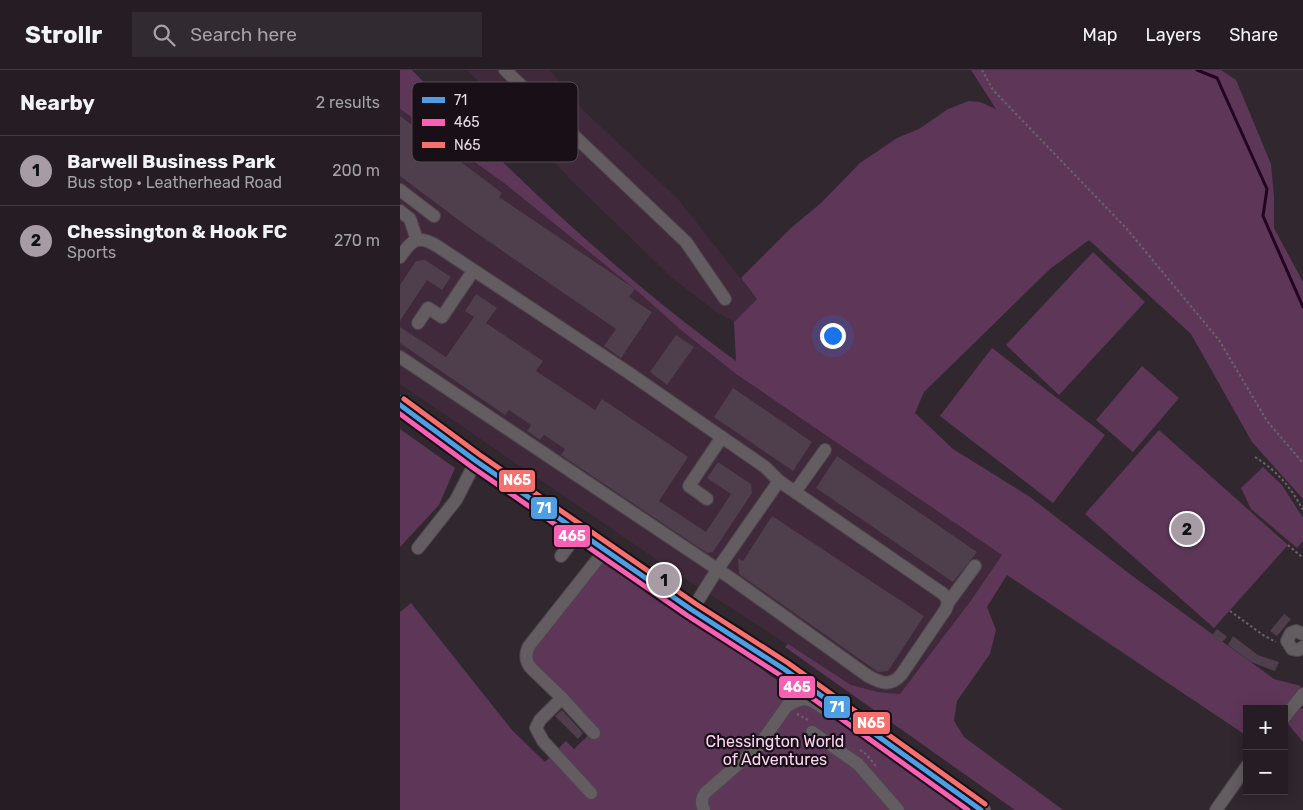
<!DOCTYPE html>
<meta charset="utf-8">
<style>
:root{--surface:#251d23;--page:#312a30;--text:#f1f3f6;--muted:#a3a2a6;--line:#423b41;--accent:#a79ca5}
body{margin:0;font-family:Rubik,sans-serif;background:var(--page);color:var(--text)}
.controls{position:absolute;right:15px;bottom:15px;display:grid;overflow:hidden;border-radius:0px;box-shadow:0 2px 12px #0003}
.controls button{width:45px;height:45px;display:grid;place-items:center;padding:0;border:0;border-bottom:1px solid var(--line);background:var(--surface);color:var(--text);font:25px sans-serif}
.you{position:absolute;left:432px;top:265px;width:18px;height:18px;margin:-12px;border:4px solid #fff;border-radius:50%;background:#1a73e8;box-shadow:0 0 0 8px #1a73e833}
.badge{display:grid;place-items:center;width:32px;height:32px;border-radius:50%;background:var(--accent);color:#111;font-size:16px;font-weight:700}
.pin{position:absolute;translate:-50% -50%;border:2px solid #fff;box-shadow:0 1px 5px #0006}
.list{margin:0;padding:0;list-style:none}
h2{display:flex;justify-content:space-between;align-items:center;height:65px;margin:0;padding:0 20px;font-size:21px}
h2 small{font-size:16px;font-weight:400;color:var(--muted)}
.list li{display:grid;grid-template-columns:32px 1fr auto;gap:15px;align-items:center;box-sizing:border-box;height:70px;padding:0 20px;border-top:1px solid var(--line)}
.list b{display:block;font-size:19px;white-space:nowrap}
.list p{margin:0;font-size:16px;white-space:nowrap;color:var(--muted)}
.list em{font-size:16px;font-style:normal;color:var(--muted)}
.icon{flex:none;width:28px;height:28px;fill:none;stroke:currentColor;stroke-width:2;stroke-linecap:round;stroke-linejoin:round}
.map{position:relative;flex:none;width:903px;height:740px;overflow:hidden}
header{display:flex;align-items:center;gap:30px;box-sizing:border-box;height:70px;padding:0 25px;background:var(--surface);border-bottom:1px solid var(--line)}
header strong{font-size:24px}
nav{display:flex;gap:28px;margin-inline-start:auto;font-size:18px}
.search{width:350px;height:45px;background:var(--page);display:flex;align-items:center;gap:12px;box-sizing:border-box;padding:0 18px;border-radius:0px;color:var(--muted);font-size:19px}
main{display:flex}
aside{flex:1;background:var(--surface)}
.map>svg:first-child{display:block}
</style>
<header>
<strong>Strollr</strong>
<div class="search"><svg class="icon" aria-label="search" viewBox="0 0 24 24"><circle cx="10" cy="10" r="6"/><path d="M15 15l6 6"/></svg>Search here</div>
<nav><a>Map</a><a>Layers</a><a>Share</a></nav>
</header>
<main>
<aside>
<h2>Nearby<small>2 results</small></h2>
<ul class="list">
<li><span class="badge">1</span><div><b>Barwell Business Park</b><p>Bus stop · Leatherhead Road</p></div><em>200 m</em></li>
<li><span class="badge">2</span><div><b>Chessington &amp; Hook FC</b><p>Sports</p></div><em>270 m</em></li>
</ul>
</aside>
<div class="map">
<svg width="903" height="740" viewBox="0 0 903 740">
<rect width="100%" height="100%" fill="#31272f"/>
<g fill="#3f293a">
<path d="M67,0h83l33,40 95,89 79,100 -23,23 -19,-11 -43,-33 -97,-94z"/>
<path d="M0,39l104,74 131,106 46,41 55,44 267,181 -31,44 -72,95 -22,-2 -27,-7 -172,-110 -279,-191z"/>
</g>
<g fill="#5e3758">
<path d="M0,0h12c100,105 206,205 324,291l-2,-39 23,-23 -16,-21 50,-50 30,-25 39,-40 37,-25 22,-9 29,-20 21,-8 11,1 16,7 -25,-39h250l15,10 35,84 3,33v31l29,54v217l-51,-57 -61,-108 -102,-94 -39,29 -126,123 -9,21 38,36 77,48 101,78 143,104 27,7 -18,23h-36v27l-240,-161 -20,32 9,23 -6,24 -33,47 -3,20 10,16 99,73h-48l-230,-163 3,-3 63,41 27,7 22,2 72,-95 30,-44 -266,-181 -55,-44 -46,-41 -131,-106 -104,-74z"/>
<path d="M693,182l52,50 -86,93 -53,-50z"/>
<path d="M592,278l113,87 -52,68 -113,-87z"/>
<path d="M742,296l37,32 -46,54 -37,-32z"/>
<path d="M0,359l55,39 -16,37 -39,42z"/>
<path d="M759,360l129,115 -74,83 -129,-114z"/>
<path d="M863,397l19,18 21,33v23l-6,7 -46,-39 -10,-21z"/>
<path d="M206,488l124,85 38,31 111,74 87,62h-566v-198l11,-9 101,127 33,32 21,-21 8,8 22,-21 -65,-67 2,-11z"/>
<path d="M903,638v34l-15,-18 12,-15z"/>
</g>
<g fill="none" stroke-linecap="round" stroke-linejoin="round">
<path stroke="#230420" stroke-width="3" d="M797,0l20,8 50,111 -4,27 40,91"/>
</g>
<g fill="#4f3e4c">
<path d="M0,46l102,77 -3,4 136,92 -6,8 23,15 -31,46 -17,-12 12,-17 -144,-99 -72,-54z"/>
<path d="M25,190l26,17 -9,13 -15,-10 -27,41v-36l16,-24z"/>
<path d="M76,224l21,14 -11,15 57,38 -7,10 59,39 7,-11 86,58 -29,44 47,31 25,-38 -24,-16 11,-16 33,22 1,9 -39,59 -6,1 -146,-98 4,-6 -21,-14 -4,5 -13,-9 4,-6 -22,-15 -4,5 -105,-72v-16l46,30 28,-40 -9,-6z"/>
<path d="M276,265l18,12 -27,38 -17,-13z"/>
<path d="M333,318l79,54 -19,29 -79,-54z"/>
<path d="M437,386l140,96 -24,30 -137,-94z"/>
<path d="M372,446l152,100 -36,55 -10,1 -139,-98 -1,-16 5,3z"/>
<path d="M884,544l7,5 -14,17 -7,-5z"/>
<path d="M817,559l10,8 -6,6 -9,-8z"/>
<path d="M833,566l25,19 21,7 -4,9 -24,-9 -23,-17z"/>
<path d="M162,640l21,23 -5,6 -23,-23z"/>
</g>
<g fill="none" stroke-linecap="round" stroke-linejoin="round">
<g stroke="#4e454c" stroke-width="14">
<g id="minor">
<path d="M105,0l181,172 39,57"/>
<path d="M0,120l34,26"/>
<path d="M0,141l10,8 7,21"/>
<path d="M0,187c12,-17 17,-23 37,-11l192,127 136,94 14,14 163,112 4,4 2,6"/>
<path d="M18,253l10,-15 14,9 31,-46"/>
<path d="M0,287l332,222 136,97c13,7 22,11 33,-1l45,-66 2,-6 27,-37"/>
<path d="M395,422l30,-42"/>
<path d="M307,429l-18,-13 33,-49"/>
<path d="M18,478l38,-48 20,-39"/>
<path d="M161,486l18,-24"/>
<path d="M292,540l25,-40 62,-89"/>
<path d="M903,564l-7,-3 -5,2 -4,8 5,8 6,1 5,-3"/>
<path d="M162,628l-22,22 -4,8 7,13 48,52"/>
<path d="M389,635c17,-11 22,-5 37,5"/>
<path d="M884,648l19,-24"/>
<path d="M412,662l46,32 40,46"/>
<path d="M194,663l-32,-35 -32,-31c-5,-7 -5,-13 -1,-21l76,-96"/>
<path d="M304,740c-3,-7 -3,-10 1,-17l53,-46 45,-64"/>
<path d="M816,740l31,-44"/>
</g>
</g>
<g stroke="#4e454c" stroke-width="20">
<path id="highway" d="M0,335l76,56 216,149 92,59 197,141"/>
</g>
<g stroke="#6a6369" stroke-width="2" stroke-dasharray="2.5 2.5" stroke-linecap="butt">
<path d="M582,0l11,20 133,138 93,112 48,81 36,42"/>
<path d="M855,387c23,15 35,29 48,53"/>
<path d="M888,475l15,13"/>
<path d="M830,541l33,24 13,7"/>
<path d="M397,644l13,7"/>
<path d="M460,680l6,4 10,12"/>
</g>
<use href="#minor" stroke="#635c61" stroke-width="12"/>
<use href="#highway" stroke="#6d606b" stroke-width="19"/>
<g stroke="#181016" stroke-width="9">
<path id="bus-1" d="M0,335l76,56 216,149 92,59 197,141"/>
</g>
<g stroke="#181016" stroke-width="9">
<path id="bus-2" d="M0,344l72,53 216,149 92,59 188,135"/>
</g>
<g stroke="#181016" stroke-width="9">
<path id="bus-3" d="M4,329l76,56 216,149 92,59 197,141"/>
</g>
<use href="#bus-1" stroke="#4d9ee5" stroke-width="5"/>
<use href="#bus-2" stroke="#f860b3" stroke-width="5"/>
<use href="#bus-3" stroke="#f8706d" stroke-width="5"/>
</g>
<g text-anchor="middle" stroke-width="4.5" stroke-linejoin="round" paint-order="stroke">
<g font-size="16" fill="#fcd3f3" stroke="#181016">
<text x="375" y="677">Chessington World<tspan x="375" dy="18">of Adventures</tspan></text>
</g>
</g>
<rect x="12" y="12" width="166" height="80" rx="8" fill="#181016" stroke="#564d54" stroke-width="1"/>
<rect x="22" y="27" width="23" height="6" fill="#4d9ee5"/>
<rect x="22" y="49" width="23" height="7" fill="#f860b3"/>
<rect x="22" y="72" width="23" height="6" fill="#f8706d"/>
<g font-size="14" fill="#e7dbe5">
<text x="54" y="35">71</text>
<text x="54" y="57">465</text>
<text x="54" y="80">N65</text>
</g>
<g stroke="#181016" stroke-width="2">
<rect x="98" y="399" width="38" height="24" rx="5" fill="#f8706d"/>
<rect x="130" y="426" width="28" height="24" rx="5" fill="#4d9ee5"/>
<rect x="153" y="454" width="38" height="24" rx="5" fill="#f860b3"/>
<rect x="378" y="605" width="38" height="24" rx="5" fill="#f860b3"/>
<rect x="423" y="625" width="28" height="24" rx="5" fill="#4d9ee5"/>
<rect x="452" y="641" width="39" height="24" rx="5" fill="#f8706d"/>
</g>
<g font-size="14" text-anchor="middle" font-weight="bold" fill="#fff">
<text x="117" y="415">N65</text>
<text x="144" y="443">71</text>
<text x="172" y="471">465</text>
<text x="397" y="622">465</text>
<text x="437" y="642">71</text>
<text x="471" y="658">N65</text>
</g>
</svg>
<div class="controls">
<button>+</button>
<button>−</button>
</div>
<div class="you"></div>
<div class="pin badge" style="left:264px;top:510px">1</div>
<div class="pin badge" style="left:787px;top:459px">2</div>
</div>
</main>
